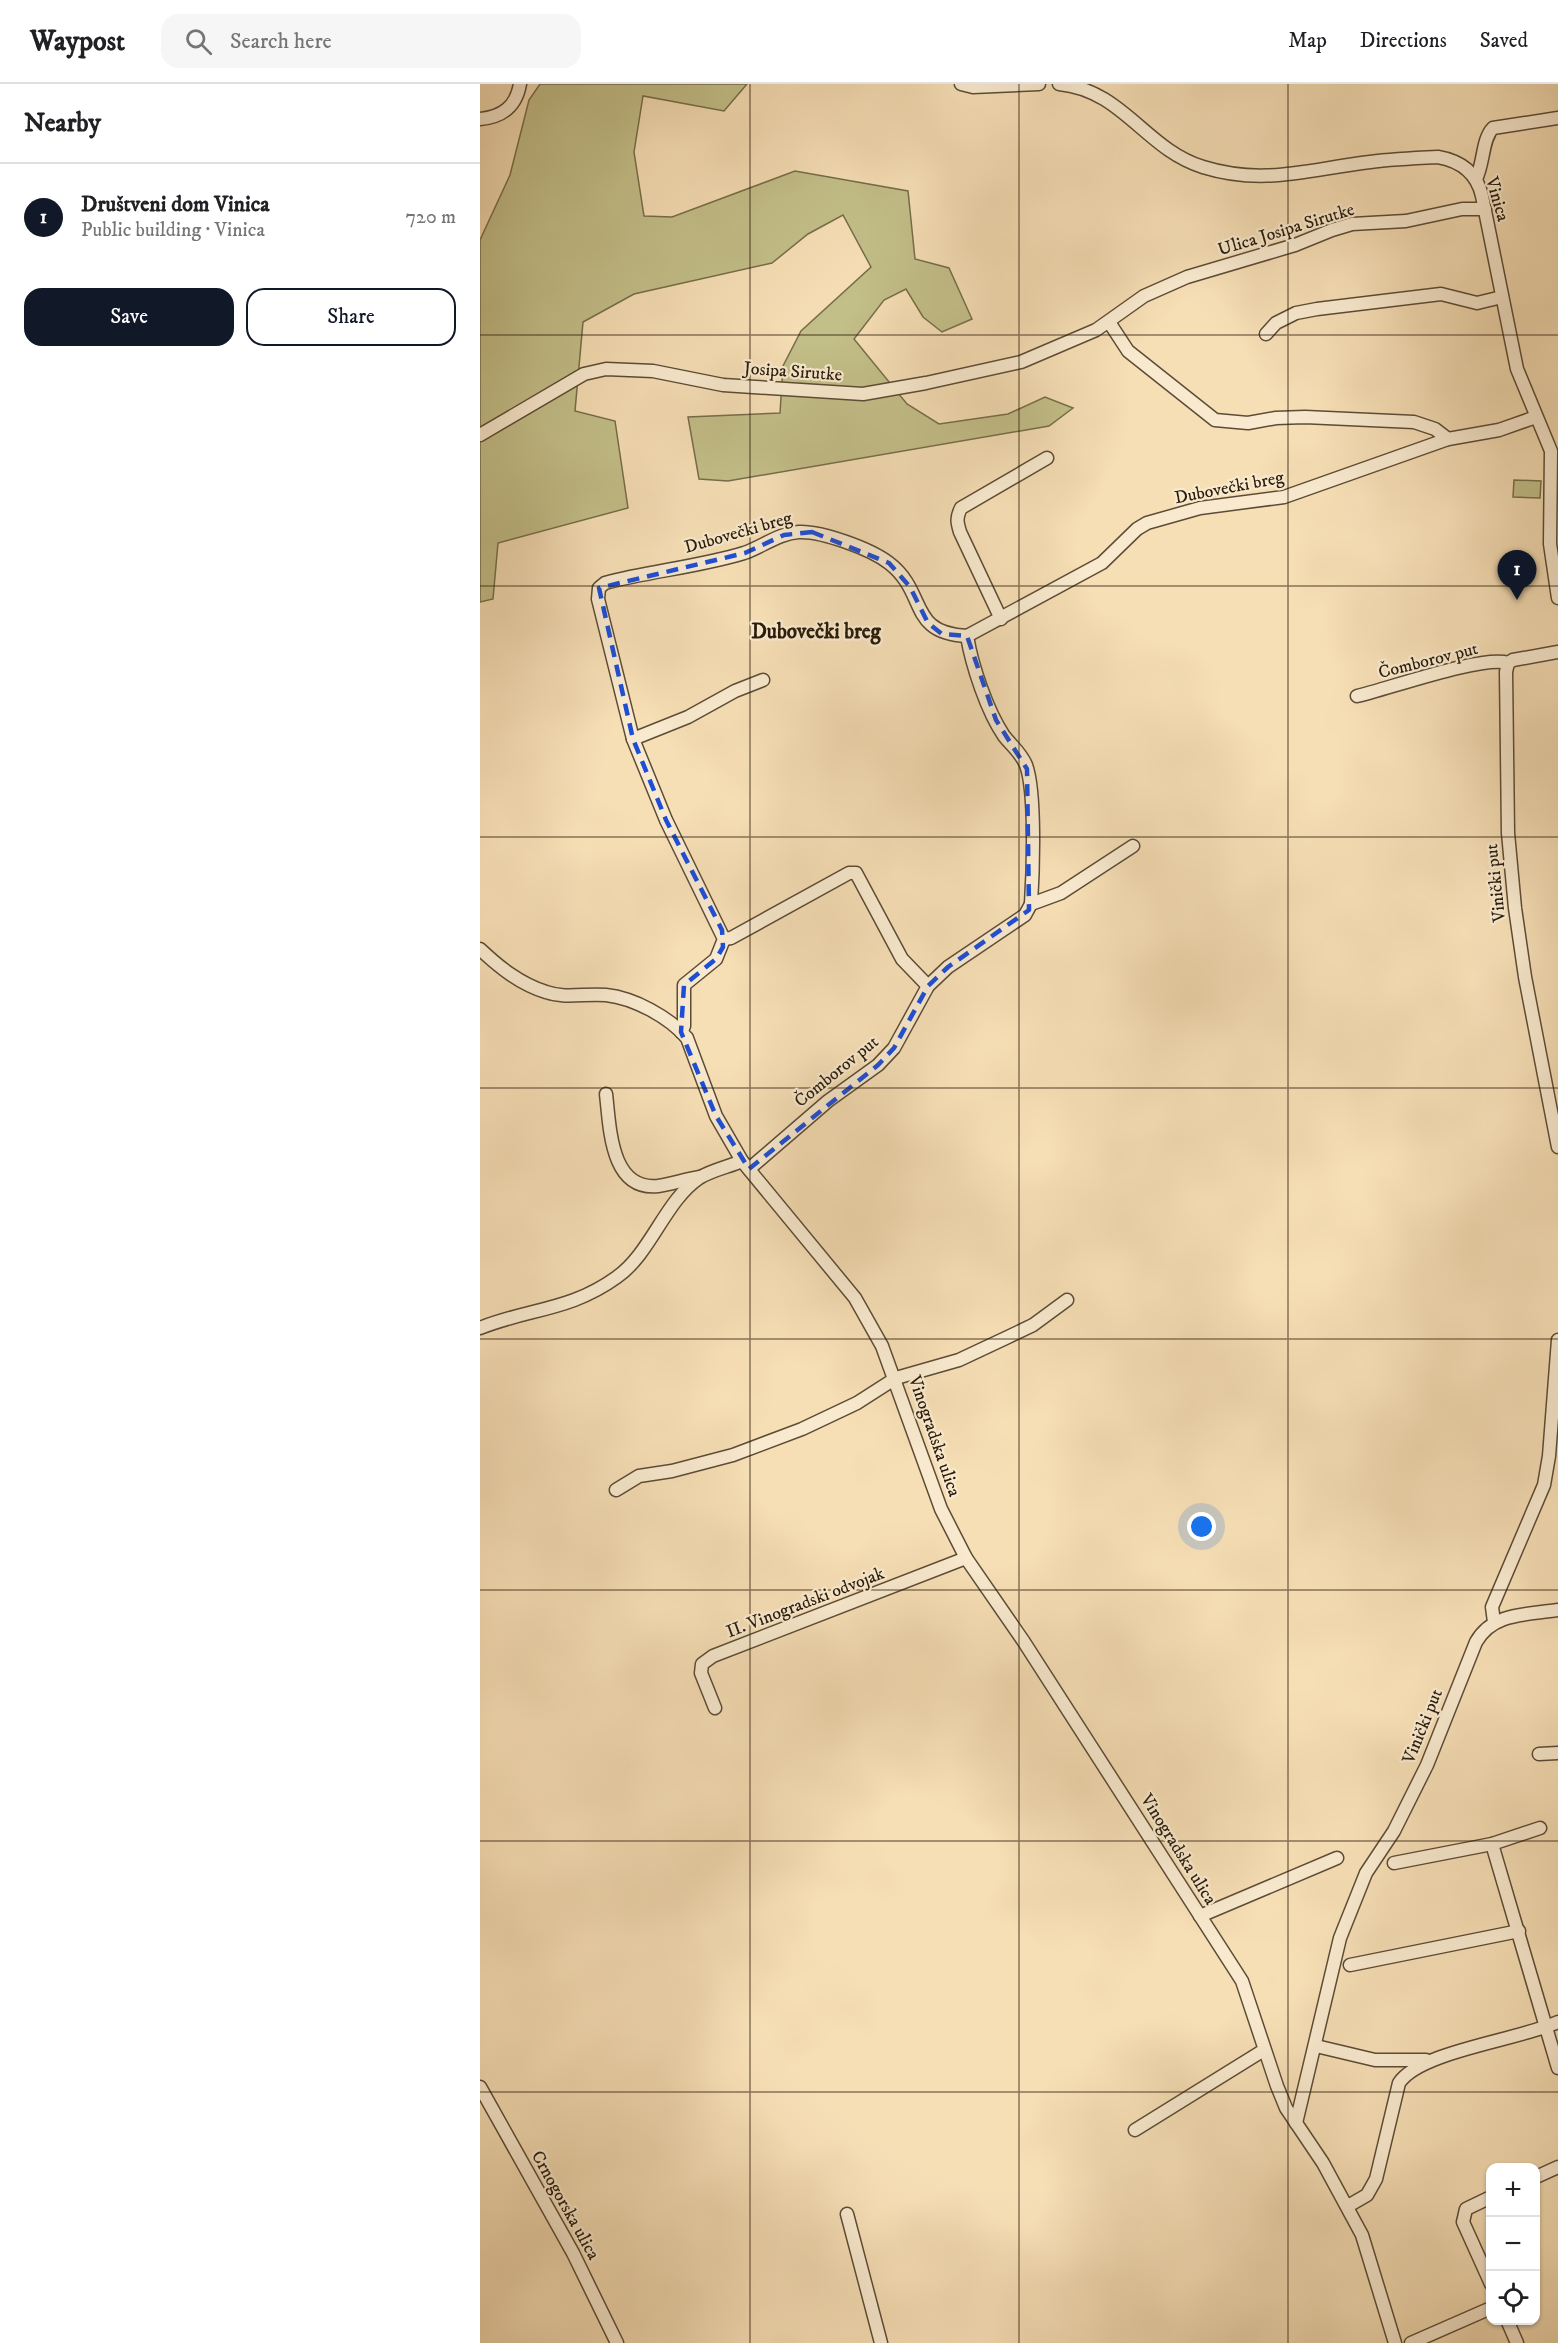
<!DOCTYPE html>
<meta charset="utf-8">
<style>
:root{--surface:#fff;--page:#f6f6f6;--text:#202124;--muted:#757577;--line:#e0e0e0;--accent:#111827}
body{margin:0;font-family:"IM FELL DW Pica",serif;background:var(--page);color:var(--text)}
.controls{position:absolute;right:18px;bottom:18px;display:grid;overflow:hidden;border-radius:12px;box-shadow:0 2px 4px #0004}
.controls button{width:54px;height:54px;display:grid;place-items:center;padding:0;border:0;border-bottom:2px solid var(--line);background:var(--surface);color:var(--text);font:30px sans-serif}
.you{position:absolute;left:722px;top:1443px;width:21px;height:21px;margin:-15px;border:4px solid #fff;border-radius:50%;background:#1a73e8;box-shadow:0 0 0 9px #1a73e833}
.badge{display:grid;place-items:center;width:39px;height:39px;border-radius:50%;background:var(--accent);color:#fff;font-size:20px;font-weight:700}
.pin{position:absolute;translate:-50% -50px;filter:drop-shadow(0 2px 3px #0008)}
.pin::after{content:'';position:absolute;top:32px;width:21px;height:18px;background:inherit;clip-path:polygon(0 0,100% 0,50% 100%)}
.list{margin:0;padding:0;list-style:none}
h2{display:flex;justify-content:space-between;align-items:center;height:78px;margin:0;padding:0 24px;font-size:26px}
h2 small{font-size:20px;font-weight:400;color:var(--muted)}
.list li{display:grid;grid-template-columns:39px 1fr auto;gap:18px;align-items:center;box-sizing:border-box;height:108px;padding:0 24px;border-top:2px solid var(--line)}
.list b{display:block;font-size:22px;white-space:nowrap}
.list p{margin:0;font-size:20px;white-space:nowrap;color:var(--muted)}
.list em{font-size:20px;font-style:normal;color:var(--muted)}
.actions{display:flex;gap:12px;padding:18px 24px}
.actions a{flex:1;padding:14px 0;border:2px solid var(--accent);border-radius:18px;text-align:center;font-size:21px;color:var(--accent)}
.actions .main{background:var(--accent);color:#fff}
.icon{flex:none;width:33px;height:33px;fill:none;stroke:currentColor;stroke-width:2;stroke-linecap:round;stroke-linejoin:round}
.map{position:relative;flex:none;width:1078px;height:2259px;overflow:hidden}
header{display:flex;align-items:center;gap:36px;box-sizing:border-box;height:84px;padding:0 30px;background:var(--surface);border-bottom:2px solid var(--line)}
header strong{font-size:28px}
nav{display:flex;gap:33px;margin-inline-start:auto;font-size:21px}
.search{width:420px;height:54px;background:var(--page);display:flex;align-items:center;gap:15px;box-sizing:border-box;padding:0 21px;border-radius:18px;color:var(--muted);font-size:22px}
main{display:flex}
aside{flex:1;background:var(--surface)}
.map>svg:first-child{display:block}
</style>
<header>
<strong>Waypost</strong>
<div class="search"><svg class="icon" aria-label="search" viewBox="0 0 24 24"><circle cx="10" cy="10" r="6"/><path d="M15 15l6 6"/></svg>Search here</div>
<nav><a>Map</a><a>Directions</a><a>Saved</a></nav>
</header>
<main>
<aside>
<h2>Nearby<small></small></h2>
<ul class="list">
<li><span class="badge">1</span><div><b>Društveni dom Vinica</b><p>Public building · Vinica</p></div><em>720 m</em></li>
</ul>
<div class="actions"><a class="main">Save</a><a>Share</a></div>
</aside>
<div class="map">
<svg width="1078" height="2259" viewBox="0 0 1078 2259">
<rect width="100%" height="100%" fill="#f6deb5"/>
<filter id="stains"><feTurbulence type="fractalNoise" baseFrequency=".00333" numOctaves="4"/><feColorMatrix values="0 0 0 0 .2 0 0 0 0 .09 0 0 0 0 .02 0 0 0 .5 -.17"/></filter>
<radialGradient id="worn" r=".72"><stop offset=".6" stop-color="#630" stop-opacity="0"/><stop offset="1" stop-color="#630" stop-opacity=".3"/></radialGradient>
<g fill="#c3bf89" stroke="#766e4a" stroke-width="1.5">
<path d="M60,0h207l-23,27 -81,-15 -9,56 10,64 28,1 123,-46 113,20 7,68 34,9 23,51 -30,13 -19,-15 -17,-28 -22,11 -30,39 53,65 32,20 69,-10 37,-17 28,11 -24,18 -321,55 -29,-2 -11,-62 92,-4 3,-47 18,-35 70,-64 -28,-52 -35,19 -36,29 -138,31 -51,28 -8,89 40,10 13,87 -130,35 -5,56 -13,3v-362l30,-65 19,-75z"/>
<path d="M1034,396l27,1 -1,17 -27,-1z"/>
</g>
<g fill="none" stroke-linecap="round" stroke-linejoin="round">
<g stroke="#5c4c36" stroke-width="15">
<g id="minor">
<path d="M481,0l12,3 66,-3"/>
<path d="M579,0c64,6 86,65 144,83 61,19 106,2 167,-5 22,-3 45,-4 68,-5 23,4 39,16 44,39l35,173 34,82 -1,93 8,54"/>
<path d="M0,35c22,-2 36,-12 40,-35"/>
<path d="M996,95c8,-16 6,-40 17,-51l65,-10"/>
<path d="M629,238l19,29 87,69 33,3 28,-5 29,-1 109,5 21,7 13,10"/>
<path d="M786,250l10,-11 20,-10 21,-4 124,-15 36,9 25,-6"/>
<path d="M0,351l104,-61 22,-5 47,2 70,14 140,9 63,-11 95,-21 75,-32 48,-34 43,-19 108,-32 37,-15 20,-6 54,-3 56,-12h23"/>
<path d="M521,535l-41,-87c-3,-10 -4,-14 1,-24l86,-50"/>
<path d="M487,552c5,30 20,75 37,100 8,10 17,17 22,29 10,27 7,108 5,139"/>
<path d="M1078,568l-45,8 -5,3 -2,9 2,161 7,75 10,69 33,170"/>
<path d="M877,612c31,-7 125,-41 151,-33"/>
<path d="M153,655l55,-22 47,-26 28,-11"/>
<path d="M244,855l7,-1 118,-65h7l46,86 26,27"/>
<path d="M0,865c19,18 40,35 66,43 20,7 40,1 60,3 28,3 63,22 81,43l29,78 26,45 113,137 27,48 59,163 25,49 58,84 218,339 35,105 9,22 37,55 39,72 33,108"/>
<path d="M201,948l3,-6v-41l32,-26 8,-20 -58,-119 -33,-81 -35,-140 1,-11 6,-5c45,-12 93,-16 139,-30 18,-6 35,-20 55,-21 23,-1 72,17 90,31 39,30 18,70 78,73l135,-73 35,-34 10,-6 53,-15 84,-11 164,-58 51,-9 37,-13"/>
<path d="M126,1010c4,33 4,97 52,92 14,-2 28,-7 42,-9"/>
<path d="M269,1085l79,-68 50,-36 16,-17 34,-62 20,-19 77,-52 6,-11 30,-11 72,-47"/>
<path d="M0,1244c50,-20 90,-17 137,-51 34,-24 48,-76 82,-99 13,-8 29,-11 43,-17"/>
<path d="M136,1406l23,-14 33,-5 61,-16 69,-26 55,-26 39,-25 63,-18 49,-23 25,-12 34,-25"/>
<path d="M1014,1538l-2,-15 52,-122 5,-29 9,-116"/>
<path d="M235,1624l-14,-35 1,-9 11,-8 253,-98"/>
<path d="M1059,1670l19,-1"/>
<path d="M1012,1760l66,224"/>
<path d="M914,1779l98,-19 48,-16"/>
<path d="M720,1832l137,-58"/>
<path d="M870,1881l169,-34"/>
<path d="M836,1962l59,14h51"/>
<path d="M0,2003l93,166 44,90"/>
<path d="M816,2039l44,-185 26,-65 28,-42 33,-66 49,-123c17,-30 51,-27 82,-32"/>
<path d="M655,2046l129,-80"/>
<path d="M1056,2093l22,-10"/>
<path d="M1011,2113l-25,12 -3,13 28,62"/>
<path d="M868,2122l19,-11 9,-16 23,-96c21,-32 120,-43 159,-61"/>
<path d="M367,2130l34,129"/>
<path d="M1027,2236l10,23"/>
<path d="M931,2259l80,-35"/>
</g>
</g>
<use href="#minor" stroke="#f9eacf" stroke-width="12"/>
</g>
<path fill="none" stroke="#1d4ed8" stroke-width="4.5" stroke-dasharray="12 8" stroke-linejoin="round" d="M332,448l77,31 21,24 18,36 14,11 25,2 29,84 31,49 2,141 -81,57 -20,19 -34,62 -16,17 -129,104 -33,-53 -35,-84 3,-47 32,-26 7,-12 -1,-17 -56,-110 -33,-81 -34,-151 146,-35 39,-18z"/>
<path fill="none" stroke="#291c0b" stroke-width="1.5" stroke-opacity="0.55" d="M270,0v2259M539,0v2259M808,0v2259M0,251h1078M0,502h1078M0,753h1078M0,1004h1078M0,1255h1078M0,1506h1078M0,1757h1078M0,2008h1078"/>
<g text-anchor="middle" stroke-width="4.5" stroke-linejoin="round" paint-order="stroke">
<g font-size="18" fill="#291c0b" stroke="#f9eacf">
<text transform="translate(1018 115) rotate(74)" y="6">Vinica</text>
<text transform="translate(806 145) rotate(-17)" y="6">Ulica Josipa Sirutke</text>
<text transform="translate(313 287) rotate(4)" y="6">Josipa Sirutke</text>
<text transform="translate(749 403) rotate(-11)" y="6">Dubovečki breg</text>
<text transform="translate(258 448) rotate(-16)" y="6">Dubovečki breg</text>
<text transform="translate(948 576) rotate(-14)" y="6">Čomborov put</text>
<text transform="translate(1015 799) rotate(-96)" y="6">Vinički put</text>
<text transform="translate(356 987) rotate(-39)" y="6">Čomborov put</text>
<text transform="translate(455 1352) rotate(71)" y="6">Vinogradska ulica</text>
<text transform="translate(325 1518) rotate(-21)" y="6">II. Vinogradski odvojak</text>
<text transform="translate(942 1642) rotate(-68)" y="6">Vinički put</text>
<text transform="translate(699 1765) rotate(58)" y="6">Vinogradska ulica</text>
<text transform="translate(86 2121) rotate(61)" y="6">Crnogorska ulica</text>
</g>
<g font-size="21" font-weight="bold" fill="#291c0b" stroke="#f9eacf">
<text x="336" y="554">Dubovečki breg</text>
</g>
</g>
<rect width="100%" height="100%" filter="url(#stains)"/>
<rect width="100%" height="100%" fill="url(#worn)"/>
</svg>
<div class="controls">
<button>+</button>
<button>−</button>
<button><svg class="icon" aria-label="locate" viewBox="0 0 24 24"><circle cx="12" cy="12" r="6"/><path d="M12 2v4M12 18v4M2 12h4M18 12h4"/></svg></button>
</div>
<div class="you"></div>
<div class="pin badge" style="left:1037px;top:516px">1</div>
</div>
</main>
